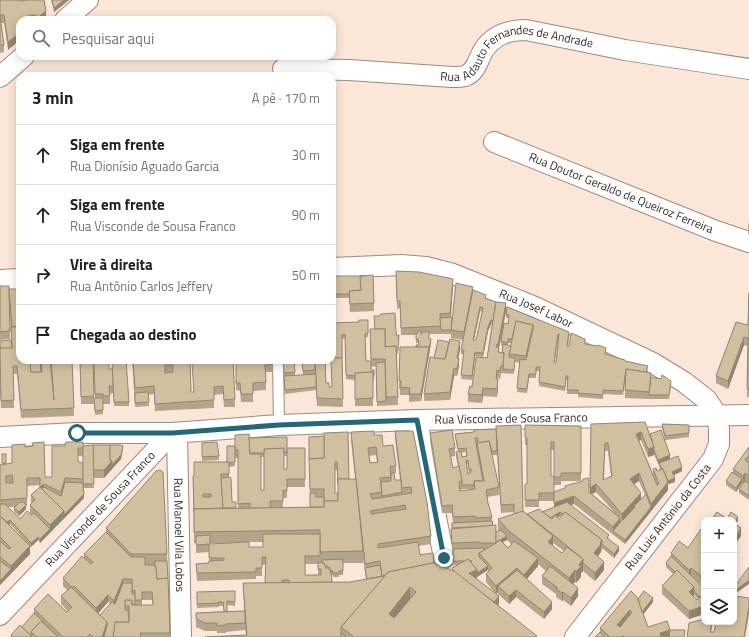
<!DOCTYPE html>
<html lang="pt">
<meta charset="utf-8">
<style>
:root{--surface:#fff;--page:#f6f6f6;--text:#202124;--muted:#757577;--line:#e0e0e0}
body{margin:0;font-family:"Titillium Web",sans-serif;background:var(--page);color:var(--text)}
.controls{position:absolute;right:12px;bottom:12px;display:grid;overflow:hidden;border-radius:8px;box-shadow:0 2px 10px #0003}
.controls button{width:36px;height:36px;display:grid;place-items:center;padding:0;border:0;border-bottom:1px solid var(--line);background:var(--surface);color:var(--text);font:20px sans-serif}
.stop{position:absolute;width:12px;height:12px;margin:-9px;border:3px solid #226878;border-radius:50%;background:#fff}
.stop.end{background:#226878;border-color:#fff;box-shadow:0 1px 4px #0008}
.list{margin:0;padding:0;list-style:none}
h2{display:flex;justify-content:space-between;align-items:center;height:52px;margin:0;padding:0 16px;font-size:17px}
h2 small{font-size:13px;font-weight:400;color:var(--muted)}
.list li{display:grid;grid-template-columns:26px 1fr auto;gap:12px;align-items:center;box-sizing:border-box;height:60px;padding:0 16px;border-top:1px solid var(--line)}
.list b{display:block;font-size:15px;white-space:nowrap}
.list p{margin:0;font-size:13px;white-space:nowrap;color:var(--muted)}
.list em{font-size:13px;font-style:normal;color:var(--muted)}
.icon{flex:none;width:22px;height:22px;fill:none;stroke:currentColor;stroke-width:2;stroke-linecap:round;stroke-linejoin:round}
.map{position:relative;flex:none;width:749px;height:637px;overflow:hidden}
.search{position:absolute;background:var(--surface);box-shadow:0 2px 10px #0003;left:16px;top:16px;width:320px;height:44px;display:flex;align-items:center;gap:10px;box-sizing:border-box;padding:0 14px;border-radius:12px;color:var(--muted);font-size:15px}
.panel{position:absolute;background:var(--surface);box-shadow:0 2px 10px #0003;left:16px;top:72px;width:320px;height:292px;border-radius:12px}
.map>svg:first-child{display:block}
</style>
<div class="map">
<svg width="749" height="637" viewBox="0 0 749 637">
<rect width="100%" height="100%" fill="#fbe6da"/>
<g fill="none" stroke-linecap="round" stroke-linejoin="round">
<g stroke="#a68775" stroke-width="12">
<path id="service" d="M278,360l1,65"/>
</g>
<g stroke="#a68775" stroke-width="22">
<g id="minor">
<path d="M65,20l23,-20"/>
<path id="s1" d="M283,69l66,1 103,7c4,0 9,0 13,-1 11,-4 13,-16 18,-25 10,-16 25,-21 43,-21l99,20 124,19"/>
<path d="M0,77l24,-21"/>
<path id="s2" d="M494,142l222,89 33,11"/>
<path id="s3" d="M332,268l69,-3 25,2 27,7 82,33 118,56 31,19 23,18 10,15 2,14v15l-6,15 -138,178"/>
<path d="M0,280l20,-1"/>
<path d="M417,420l27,138"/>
<path id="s4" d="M177,433l4,204"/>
<path d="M0,437l77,-4h95"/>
<path id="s5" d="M0,615l172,-182 107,-8 138,-5 332,-5"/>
</g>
</g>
<use href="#service" stroke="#fff" stroke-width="10"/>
<use href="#minor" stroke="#fff" stroke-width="20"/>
</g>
<g fill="#b3a58a" fill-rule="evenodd">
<path d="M0,0l19,1 27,18 -2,1h-24l-12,30 -4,-27h-3l3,22v7l-4,1z"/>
<path d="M51,0h18l-15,12z"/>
<path d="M749,221v13h-1v-7z"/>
<path d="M396,271l57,15 -2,31h1l21,-26 13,7 20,13 -7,37v4h3l1,-6 -2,-1v-4l7,-17 1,-6h-3v-4l63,22 -1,10 17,-2 21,10 42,16 -1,2 4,5 20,8 -2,14h-20l-24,-1v-16l-2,13 -20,-1v5l-25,-2v-3h-11l1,-14h-2l-1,11 -26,-5 1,-15h-4v7h-7l-2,15 -10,-1 3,-29 -5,-1 -1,12 -13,-1 -1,6 -3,-1 1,9 -1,10 -14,-1 -1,7 -14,-1v-8l19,-36 5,-33 -1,-1 -3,7 -5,26 -8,-1 -3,24 -11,-1 3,-25h-3v-4l2,-10 -12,-2v-4h-22v5l2,4 -10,58 -12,1v-7h-9v-6h-1l1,-42h16l2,-2v-2h-2v-8h-15l-1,-27 -3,1zM480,311l2,1 -6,28h-2zM558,338h1l-3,24h-2zM508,343h3v3l-3,-1z"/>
<path d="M334,280l40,23v8l-24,1 -1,-14h-14z"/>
<path d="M0,286l9,3 10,14 11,60 10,-1v-2h10l2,25 -1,-25h34v2l8,-1 1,37h1l-1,-31 15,2 20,33v4h-15l-1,-13 -3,1v10h-7v10l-8,1 -1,-11h-13l-1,-40h-8l2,52 -53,2 -4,-44h-4l1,34h-13l-1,-19 12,-41 -1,-21 -2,-28 1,40 -10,1z"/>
<path d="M749,293v104h-2l1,-51 -4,-1 -16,44 -12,-6v-7l32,-51z"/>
<path d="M368,320v17l-3,1 1,23 5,9h3v10h-1v26h-18v-26l-9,-1 -1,-41 -3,1 1,68 -26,-1 -1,-16 -31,4 -2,-34 12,12v3h8l-1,-15h23l1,23 3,4h3v-64l27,-1z"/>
<path d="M370,329l26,3 1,4 2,-1 -1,19h-2l2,51 -21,1 -1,-40 -5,1z"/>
<path d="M460,349l-2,10 1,7 -2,10h-3l-4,24 -26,1v-7l10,-36z"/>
<path d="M132,360h58l1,32h3l-2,-29 41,-3 2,47h-11l-1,-13 -9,1v13l-59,3 -1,-17 -6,1 1,11 -14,1z"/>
<path d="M236,360h36l1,12h-7v18l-13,1v11h-12l-1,-11 -4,-1z"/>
<path d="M591,424l59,10 20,25 12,12 -8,4 1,7 -7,2v6l-43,54 -51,-40 -3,1 38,34 10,12 -5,7 -12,-10 -1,4 -3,4 6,14 -9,11 -12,-10 -2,2v4l-5,6 -1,-1 -2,2 5,12 -7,10 -8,-6 -1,1 -6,-4v-3l-14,-10v-8l4,-5 -8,-7v2l-11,13 25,30 -8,10 -28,-22 -7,7 -11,-10v-2l-2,2 -10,-12v-8l3,-2 -1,-2 -11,7v1h-1l23,26 -1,1 39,32h-332l41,-2 -1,-6v1l-19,2v1h-9v-2h-12l-9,-4v-14l28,-2 -1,-5h-4v1l-22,1v-16l38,-1v15l-8,-1v6h17l-1,-28h22l1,-18h-4v11h-6v3l-59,2 -1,-17 13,-1v-11l-13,1v-10h-2l-1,-60 1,-7 33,-14 8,-16 14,-8 38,10h18v39h-18v11h-4v10l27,-1 -1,-70 15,-1 25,43h6l-4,-39v-8l23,3 9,11 13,20v7l-2,1 1,6h5l-5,-41v-8l36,105v8l-13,2 2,9 14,8 18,8v-3l6,-3h-5l-2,-29v-7l1,-1 1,-5 -1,-10h-10l-12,-72v-8l25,15v8l-5,1 3,11 5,-1 -2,-11v-4h2l-3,-15v-3l41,-5 27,82 4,3 15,-2 12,-5v-15h35l1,1zM641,440l7,17 6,-2v-1l4,10h1v3l1,3 -3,1 -4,-2v5l-14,-33zM605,451h3l3,25 -7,4zM466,452v4l-4,1 -1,-4zM497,454l4,59 13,-1v2l-16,5v11l1,1 -3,1 -3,-6 -1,-9 -4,-14 -1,-6 12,-2v-8l-7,-32h5zM376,455l1,7 -7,1 -1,-7zM284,456h3v13h-3zM261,457h3v33h-3zM235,458h3v50h-2l-4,-6 -3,-25v-10l6,-1zM468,464l1,9 -1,1 -2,-9zM335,470h2l1,23h-3zM639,481l6,14 -4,4 -7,-15zM462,489h12l-14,2v-1zM596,492l19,21 -23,-19zM560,516h1l-2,3 -1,-2zM507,540l4,4 -3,4 -5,-6zM249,542h14v5h-14zM210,543h30l-30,1zM553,543l11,8 -2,2 -9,-7zM363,559l3,20 -16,3h-18v-7h1v2h6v-2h4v-12h20zM305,564h13v11h-13z"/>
<path d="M662,424l27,1v12l-24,3 -3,-12z"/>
<path d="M525,425l56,1v55h-20v4h-7v16h-15v6h-14v-23h2v-39h-2zM551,450h3v26h-3z"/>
<path d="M202,443l17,13v4l-17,1z"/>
<path d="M52,446h31l40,4 -2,9 -17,19h-11l1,10h-10v10l-44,45 -2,-3 -7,7 -21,-23 -1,1 21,29 -30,31v-120l2,-1v-10h4v10l6,-1 13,-16 20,30h7zM78,456h5v7l-5,-1zM40,485v2l-9,8v9l-1,1v8l2,2 -12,4 -12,-12h7l-1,1v4l5,4 7,-7v-3h1v-20z"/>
<path d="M749,447v53l-10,-7v-4l4,-5 -1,-1 -6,9 -10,-7v-4l7,-8v-4z"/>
<path d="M106,528l61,26 3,83h-159v-2l11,-8 12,-14v-4l33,3 1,-1 -7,-7v-8l6,-6 -4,-4v-8l21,-20v-4l22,-22zM142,600h10l1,5h-11zM108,602l2,2 -10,11 -2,-2z"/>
<path d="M704,530v56l-13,-10 13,12v26l-15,5 -27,-25v-8l11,-12 -7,-7v-4l5,-7v-3l17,-5zM694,595l4,4 -1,1 -4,-4z"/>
<path d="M638,599l15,3 -10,13 5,12 22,3 15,7h-90l5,-5v-4z"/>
</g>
<g fill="#928670">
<path d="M64,0h5l-15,12v-4z"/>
<path d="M46,11v8l-2,1h-8v-1z"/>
<path d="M20,33v7l-12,10v-8z"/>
<path d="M453,279v7l-3,35v-8z"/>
<path d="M506,303v8l-7,37v8l-1,4v-15z"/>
<path d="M480,307v4l-7,33v-4z"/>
<path d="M491,320v4l-3,7 -5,26v-4l5,-26z"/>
<path d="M533,325v8l-7,31v-8z"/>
<path d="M558,334v4l-4,28v-4z"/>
<path d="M744,337v8l-16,44v-8z"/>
<path d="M431,339v4l-10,58v-7l8,-47z"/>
<path d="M460,341v8l-3,17v-8z"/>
<path d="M475,352v4l-3,24v-4z"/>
<path d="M459,359v7l-2,10v-7z"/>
<path d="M454,368v8l-4,24v-8z"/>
<path d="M498,379v8l-1,10v-8z"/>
<path d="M483,388v8l-1,7v-8z"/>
<path d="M641,432v8l-5,2v-8z"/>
<path d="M123,446l-2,13 -9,10v-4z"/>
<path d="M654,447v8l-6,2v-8z"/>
<path d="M670,455v4l-12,5v-4z"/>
<path d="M112,461v8l-8,9v-8z"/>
<path d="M682,467v4l-10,5v-4z"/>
<path d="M639,473v8l-9,6v-8z"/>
<path d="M745,473v8l-2,3v-8z"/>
<path d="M65,478v8l-4,14v-8z"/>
<path d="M675,478v4l-7,2v6l-17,21v-7l15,-23z"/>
<path d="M742,479v4l-6,9v-4z"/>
<path d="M44,484v7l-4,-4z"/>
<path d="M596,484v8l-6,3v-7z"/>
<path d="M641,493v7l-7,6v2l-12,14v-8z"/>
<path d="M84,494v4l-44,45v-4l10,-10v-4l14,-14z"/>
<path d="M574,496v8l-20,7v-8z"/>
<path d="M26,505v4l-7,7v-4z"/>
<path d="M651,507v4l-26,33v-4z"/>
<path d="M560,512v4l-13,8v-4z"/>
<path d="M738,517v4l-4,5v-4z"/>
<path d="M620,518v8l-7,5v-4z"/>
<path d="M10,520v4l-5,4v-4z"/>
<path d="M741,528v8l-7,10v-7z"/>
<path d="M507,536v4l-11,6v-3z"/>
<path d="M553,536v11l-5,-5z"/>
<path d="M38,537v3l-7,7v-4z"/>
<path d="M602,540l-1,12 -7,9v-8z"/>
<path d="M30,546v8l-30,31v-4l11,-12v-3z"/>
<path d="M619,547v4l-5,7v-4z"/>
<path d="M538,558v8l-14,16v-7z"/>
<path d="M736,558v8l-2,2v-7z"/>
<path d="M583,559v12l-2,2v4l-5,6v-11l3,-7z"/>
<path d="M604,562v8l-9,11v-8z"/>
<path d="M488,566v4l-11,7v1l-8,2v-7z"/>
<path d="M517,568v8l-19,10v6l-2,2v-8z"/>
<path d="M691,568v8l-2,2v-8z"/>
<path d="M575,570v12l-6,7v-11z"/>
<path d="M123,579v8l-9,22v-8z"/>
<path d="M749,580v4l-13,9 -2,17 2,-20z"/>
<path d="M410,587v15l-21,26v-14z"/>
<path d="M694,587v8l-5,5v-8z"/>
<path d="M578,588v8l-7,10v-8z"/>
<path d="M516,590v7l-7,7v-8z"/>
<path d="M563,592v8l-1,1v-8z"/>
<path d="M108,595v7l-12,14v-8z"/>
<path d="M499,596v8l-9,10v-8z"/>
<path d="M653,598v4l-12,15v-4z"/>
<path d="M552,602v7l-8,10v-7z"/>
<path d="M704,606v8l-15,5v-8z"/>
<path d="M749,606v8l-4,23h-1z"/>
<path d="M630,610v8l-13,15v-8z"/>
<path d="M107,622v8l-2,7h-3z"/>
<path d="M712,622h1l-3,15v-5z"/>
<path d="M670,630v7h-10v-4z"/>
</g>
<g fill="#d0c0a0" stroke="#928670" fill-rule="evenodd">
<path d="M0,0h19v1l9,-1h16l2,11 -10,8v-4l-8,1 1,4h-9v13l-12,9 -4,-27h-4z"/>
<path d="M52,0h12l-10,8z"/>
<path d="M0,16l4,29h-4z"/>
<path d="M396,271l23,1 34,7 -3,34 -10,1 1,12 -40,2 -1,-27h-3z"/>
<path d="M373,275l1,28 -24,1 -1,-13 12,-1 -1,-14z"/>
<path d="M334,276h30h-4l1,14 -12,1 1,3h-15z"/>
<path d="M456,283l17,4 -9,45 -13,-2z"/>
<path d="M0,286h9l1,45 -10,1z"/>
<path d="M9,289h9l1,14h1v24h-8z"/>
<path d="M473,290l13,5 -1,3 11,4 -3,19 -2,-1 -3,7 -5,26 -8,-1 -3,24 -11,-1 3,-25h-3zM480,307l3,1 -7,32h-3z"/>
<path d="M749,293v96h-2l1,-51 -4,-1 -16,44 -12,-5 20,-54 12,3z"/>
<path d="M496,302l10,1 -8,42 -1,-1 -1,3 3,1 -1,4 6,1 -1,13h-2l-1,5 -3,-1 -1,9h2l-1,10 -14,-1 -1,7 -14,-1 2,-8 2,1 4,-30 11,1z"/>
<path d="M507,307l62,25 -2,14h2l2,-13 14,6v5l13,2v-1l8,3 -1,6 20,6v1l23,5 -2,6 -20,-3 -3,22 -20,-1v5l-25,-2v-3h-11l1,-14h-2l-1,11 -26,-5 1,-15h-4v7h-7l-2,15 -10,-1 3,-29 6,1 7,-31v-4l-17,-4 -4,18h-4v4l-7,-2 3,-18 4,1 1,-9 -3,-1zM558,334h1l-3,28h-2z"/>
<path d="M395,313l1,19 1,4 2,-1 -1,15h-2v-4l-11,1v-18h-10l-1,-13h6l1,-2z"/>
<path d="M452,317l-1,13h-10l-1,-12z"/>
<path d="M359,320h9v13l-3,1 1,27h5v9h3v6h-1v-4l-18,1v3l-9,-1 -1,-41 -3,1v23h-10v-35l27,-1z"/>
<path d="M516,321l17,4 -7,31 -17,-2z"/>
<path d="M11,327h9v33h10l1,12h11l-1,-12h9l4,40 -3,-40h21l2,48 -53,2 -4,-44h-4l1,34 -13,1 -1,-53 12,-1z"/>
<path d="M370,329h15v18l11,-1 2,51h-12l-1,-38h-14z"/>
<path d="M418,330l3,1v3h1v-2h7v7h2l-2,12v-4h-13v-2h3l-1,-6h-2v-6h2z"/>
<path d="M450,339l10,2 -3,17 2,1 -2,10 -3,-1 -4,24 -26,2 6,-37 15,2z"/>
<path d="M11,340l1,8h-12v-7z"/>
<path d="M438,340l11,2 -4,17 -11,-1z"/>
<path d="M503,344l8,2 -2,8v3l6,1 -1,12 -11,-1 1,-16 -2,-1z"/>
<path d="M400,347h29l-8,47h-12l1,-6 -10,-1 1,-6h-2z"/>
<path d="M332,358h10l1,41 -26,-1 -2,-38h10l1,23h3v4h3l-1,-27h1z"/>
<path d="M80,360h4v2l9,-1 1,35 -13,1z"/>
<path d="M94,360h15v9h4v17h-4l1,10h-7v-2h-8z"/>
<path d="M112,360h14l3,42h-15z"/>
<path d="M133,360h57l1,32h3l-2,-29 21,-1 -1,-2h21l2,39 -11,1 -1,-14 -9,1v13l-59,4 -1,-18 -19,2zM165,365h8v7l-8,1z"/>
<path d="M195,360h17v2l-17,1z"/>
<path d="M236,360h36l1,4 -8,1 1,17 -13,1v11h-12l-1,-11h-4z"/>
<path d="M283,360h11l1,12 -11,1z"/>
<path d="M302,360h13v10l-12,1z"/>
<path d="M40,362l1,10h-10l-1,-9z"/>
<path d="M385,362l1,39 -9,1 -1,-39z"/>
<path d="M626,369l25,4 -2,19 -24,-2z"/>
<path d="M373,372v26l-18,1v-26z"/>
<path d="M316,374v13l-31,3 -1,-14z"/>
<path d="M662,375l9,6 -2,14h-20l2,-18 10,2z"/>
<path d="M148,392l1,10 -14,1v-10z"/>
<path d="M94,398h9v12l-8,1z"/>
<path d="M645,422l9,25 -6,2 -7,-17 -5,2 21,51 2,-1 -6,-15 3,-1 1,3 6,-2 5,13 -17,22 -12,-31 -9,6 11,14 -19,21 -26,-30 -6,4 1,-64zM605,443h3l4,33 -9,4z"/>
<path d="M662,424l27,1v8l-24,3z"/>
<path d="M521,425l2,86 -9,3v-10l-13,1 -5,-79z"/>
<path d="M525,425l56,1v47h-20v4h-7v16h-15v7h-14v-16h2v-46l-2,-1zM551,442h3v34h-3z"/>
<path d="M496,429l1,22h-5l-3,-10 -11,2v-5h-3l8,43h-9v4h-12v-4l-6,-29 5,-1 1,6 5,-1 -1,-8 -8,1 -3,-15 19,-2v-2zM468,460l1,9h2v3l-3,2 -2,-13z"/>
<path d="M452,430l3,18 -6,1 4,19 6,-2 3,15 -3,1 1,9 15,-2 -1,-8h10l-7,-38 12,-2 10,46 -13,3 2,13 4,14 -17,1v-2l-22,1 -1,-12 -10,1 -12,-73z"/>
<path d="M661,430l9,25 -12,5 -4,-10v-3l-4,-13z"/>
<path d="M374,431v4h8l1,11 10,-1 3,21h-6l1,11 -11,1 2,14 -12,2 2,5 40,-6 -1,-6 -9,1 -7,-57h18l14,71 4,34 -53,8v4l40,-6 2,13 13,-2 1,10h-1l-45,9 -3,3 -3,1 -2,-15 -15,3 -14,-132zM376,447l2,15 -8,1 -2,-15zM405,505l1,4 -35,5 -1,-3z"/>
<path d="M348,432l1,47h-11v4l-1,-21h-2v31h3v8h-14v-12h-14l-1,-30 15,-1v-25z"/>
<path d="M249,434l1,20h11v36h3v-41l20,-1v21h3v-21h18v31h-18v12l-4,-1v11h-13v7h-20v-5l-12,1v-54h-3v-15z"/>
<path d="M324,436v22l-15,1v-22z"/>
<path d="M287,437v15h-3v-4l-20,1v4h-14l-1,-15z"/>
<path d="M44,442l1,35h7v-31h13l1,-4h17v6h-5v14l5,1v16l-18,-1 -4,14 -17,-8 -4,3v-9h-13v20l-27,2v-35l12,-2v-18l13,-1v3l8,-1 -1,-3zM12,475l1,8h-7v-7z"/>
<path d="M217,442l2,14 -17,1v-14z"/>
<path d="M93,445h17v15l2,1 -8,9h-11z"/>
<path d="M93,445l1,39h-11v-38z"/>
<path d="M110,445h10l3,1 -2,9 -9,10v-4l-2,-1z"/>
<path d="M227,446h8v16l-6,1v-1h-2z"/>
<path d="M749,447v11l-2,-1 -2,3 4,3v13l-4,-3 -2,3 -10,-7z"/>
<rect x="2" y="454" width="4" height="9"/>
<path d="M678,456l4,11 -10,5 3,6 -7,3 -5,-12h-1l-3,-6z"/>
<path d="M194,462h35v12h-8l2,34 -29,1v3l-1,-36h1zM203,494h8v3h-8z"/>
<path d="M160,470l3,2 4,82h-36l-25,-26 50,-57z"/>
<path d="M732,472l10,7 -6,9 -10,-7z"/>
<path d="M391,473h3l1,7h6l1,12 -20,4 -1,-14 10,-1z"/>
<path d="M229,477l2,1 1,24h4v6h-13l-2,-30z"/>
<path d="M589,478v14l31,26 -7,9 -39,-31 -20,7v-11l11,-4v-2l18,-5v-2z"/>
<path d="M338,479h18l7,72 -43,1v-22l-126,2v-23l130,-2v-6h14z"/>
<path d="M745,481l4,3v12l-10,-7z"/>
<path d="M65,482l18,1 1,11 -20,21v-4l-22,-22 2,-2 17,9z"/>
<path d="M40,487l24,24 -14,14 -20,-20 5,-5 -4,-5z"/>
<path d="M310,493h6v4h8v10h-14z"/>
<path d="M646,494l5,13 -26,33 -12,-9 10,-12v1l12,-13 -1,-1z"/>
<path d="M20,502h3l3,3 -7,7 -5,-4z"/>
<path d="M567,502l42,33 -2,3 12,9 -5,7 -12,-10v-4l-37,-28 -2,2 -3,-2 -10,6 -8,-6z"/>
<path d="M0,504h5l15,15 7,-8 5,4 2,-2 16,16 -10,10 -2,-2 -7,6 -21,-23 -3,2 -7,-6z"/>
<path d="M539,509l13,10 3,-4 4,4 6,-7 37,28 -2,3 1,1 -7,9 10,9 -9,11 -12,-10v-4l-1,-1 -55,-44z"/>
<path d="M523,511l30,25 -5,6 14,11 5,-6 16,12 -4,6 2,1 -5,6 -1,-2 -6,8 -61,-48 -10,-11z"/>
<path d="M717,512l12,8h-18z"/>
<path d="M731,512l7,5 -4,5v-2h-5l-2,-1z"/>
<path d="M0,516l30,30 -19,20 -11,-9v-16l9,8 2,-1 -11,-11z"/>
<path d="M492,521l1,5 -41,2v-5z"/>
<path d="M734,523l7,5 -7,11z"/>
<path d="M496,525v18h-17v-1l-27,1 -1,-14z"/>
<path d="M701,529l3,1v48l-13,-10 -2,2 -18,-17 8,-12 9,7z"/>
<path d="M501,530l6,6 -7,4 -4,2v-10z"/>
<path d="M106,532l25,25h14v8h10v2h1l1,12 11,-1 2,55h-30l1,4h-28l2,-15h14v-16h-4v-6h7v5h21l-1,-13h-10v8h-7v-10l-3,1v-12h-9l-9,22 -6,-6 -12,13 -22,-22 -2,2 -9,-10 19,-22 9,8 2,-2 -9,-8z"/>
<path d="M263,534h57v22h-15v19h16v-6h-3v-7l6,1 2,5h4v4h1l1,10 -43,1v-3h-7v3h-17l1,-26h-4v11h-6v4l-59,1 -1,-9 13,-1v-2l15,-1v-2h-15v-14l-13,1v-9l14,-1v9l36,-2h3v5h14z"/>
<path d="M500,540l8,8 6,-7 24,17 -14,17 -7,-7 -21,18 -10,-12 6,-6 -13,-15 17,-10z"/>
<path d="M484,548v2l-5,3v4l9,9 -11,7v-3l-7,-8 2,-1h-3l-1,-2 -3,2h-12v-12z"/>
<path d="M671,556l33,32v9l-2,-2 -2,2 -6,-6v-4l-17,-17 -2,2 -9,-9z"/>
<path d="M343,559v12h-4v2h-6v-2h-3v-3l-5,-3 -1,-2h-2v-3z"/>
<path d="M468,559l9,11 -8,3 30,23 -5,6 -41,-31 -1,-3z"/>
<path d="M0,561l11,8 -11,12z"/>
<path d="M155,561h12l1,17 -11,1 -1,-12h-1z"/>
<path d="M433,563l21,8 83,65 -1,1h-182l-13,-10 47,-55zM410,587l6,5 -22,26 -5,-4z"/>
<path d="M380,565l2,11 -15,3 -2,-11z"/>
<path d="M550,566l28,22 -7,10 -8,-6 -1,1 -6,-4 2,-1 -16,-12z"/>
<path d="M749,567v13l-13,10 -2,12v-15z"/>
<path d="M517,570l35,32 -8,10 -28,-22 -7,6 -11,-10z"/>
<path d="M677,570l17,17 -5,5 8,8 5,-5 2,2v9l-15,5 -27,-25z"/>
<path d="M385,576l-44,51v10h-136l42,-2 -4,-52 107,-1z"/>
<path d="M123,583h9v11h3v10h-3v-4h-7v10h3l1,12h-14l-2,15h-9l3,-11v-4l-7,-7 12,-13 3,2z"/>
<path d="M71,587l36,35 -5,15h-9l-3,-3 -3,3h-24l-29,-28 14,-15 19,18 5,-5 -11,-11z"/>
<path d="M235,591v11l-8,-1v10h-3l-1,-9h-5l1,1 -22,1v-12z"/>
<path d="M631,591l6,6 11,30 19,-6 3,9 -10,3 1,4h-37l-1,-1 -2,1h-11l-10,-9zM630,610l2,2 -12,15 -3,-2z"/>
<path d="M644,591l9,7 -11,14 -4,-13z"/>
<path d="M735,596l14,2v8l-5,31h-57l2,-14 15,-4v3h8l-2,10h4l2,-10h18v-20z"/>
<path d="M245,611v12l-19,1v1l-9,1v-3h-12l-9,-4v-6z"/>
<path d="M34,613l10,9 -1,1 -2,-2 -10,11v3l1,2 -10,-10z"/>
<path d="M41,621l17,16h-21l-6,-5z"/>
<path d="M20,625l12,12h-19l-2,-2z"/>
<path d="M670,630h15l-1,7h-15z"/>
<path d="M600,632l5,5h-10z"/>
<path d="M341,633l5,4h-5z"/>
</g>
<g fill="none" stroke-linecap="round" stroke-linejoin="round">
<path stroke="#226878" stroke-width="5" d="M77,433h95l107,-8 138,-5 27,138"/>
</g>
<g text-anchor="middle" stroke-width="3" stroke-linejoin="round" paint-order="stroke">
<g font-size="12" fill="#3a2d26" stroke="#fdf6f2">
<text dy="4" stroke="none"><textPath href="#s1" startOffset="245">Rua Adauto Fernandes de Andrade</textPath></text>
<text dy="4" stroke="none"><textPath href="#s2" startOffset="137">Rua Doutor Geraldo de Queiroz Ferreira</textPath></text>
<text dy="4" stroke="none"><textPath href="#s3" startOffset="212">Rua Josef Labor</textPath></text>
<text dy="4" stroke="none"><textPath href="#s5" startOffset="590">Rua Visconde de Sousa Franco</textPath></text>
<text dy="4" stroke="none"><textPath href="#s5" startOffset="146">Rua Visconde de Sousa Franco</textPath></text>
<text transform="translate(668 517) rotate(-52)" y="4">Rua Luis Antônio da Costa</text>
<text dy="4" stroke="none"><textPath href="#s4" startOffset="102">Rua Manoel Vila Lobos</textPath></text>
</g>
</g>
</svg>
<div class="controls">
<button>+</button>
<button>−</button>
<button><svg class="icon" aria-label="layers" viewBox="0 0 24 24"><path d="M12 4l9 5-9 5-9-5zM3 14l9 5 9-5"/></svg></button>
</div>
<div class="stop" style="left:77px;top:433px"></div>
<div class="stop end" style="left:444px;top:558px"></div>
<div class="search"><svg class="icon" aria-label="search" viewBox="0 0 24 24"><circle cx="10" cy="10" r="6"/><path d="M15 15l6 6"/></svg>Pesquisar aqui</div>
<section class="panel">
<h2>3 min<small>A pé · 170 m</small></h2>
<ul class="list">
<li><svg class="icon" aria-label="ahead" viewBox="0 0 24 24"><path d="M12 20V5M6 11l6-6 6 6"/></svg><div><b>Siga em frente</b><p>Rua Dionísio Aguado Garcia</p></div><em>30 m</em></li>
<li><svg class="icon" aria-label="ahead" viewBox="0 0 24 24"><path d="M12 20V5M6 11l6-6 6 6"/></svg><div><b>Siga em frente</b><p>Rua Visconde de Sousa Franco</p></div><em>90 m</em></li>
<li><svg class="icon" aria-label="right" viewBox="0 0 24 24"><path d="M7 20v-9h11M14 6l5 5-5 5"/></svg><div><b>Vire à direita</b><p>Rua Antônio Carlos Jeffery</p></div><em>50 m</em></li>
<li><svg class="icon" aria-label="arrive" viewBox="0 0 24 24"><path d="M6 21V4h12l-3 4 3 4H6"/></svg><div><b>Chegada ao destino</b></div></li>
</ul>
</section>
</div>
